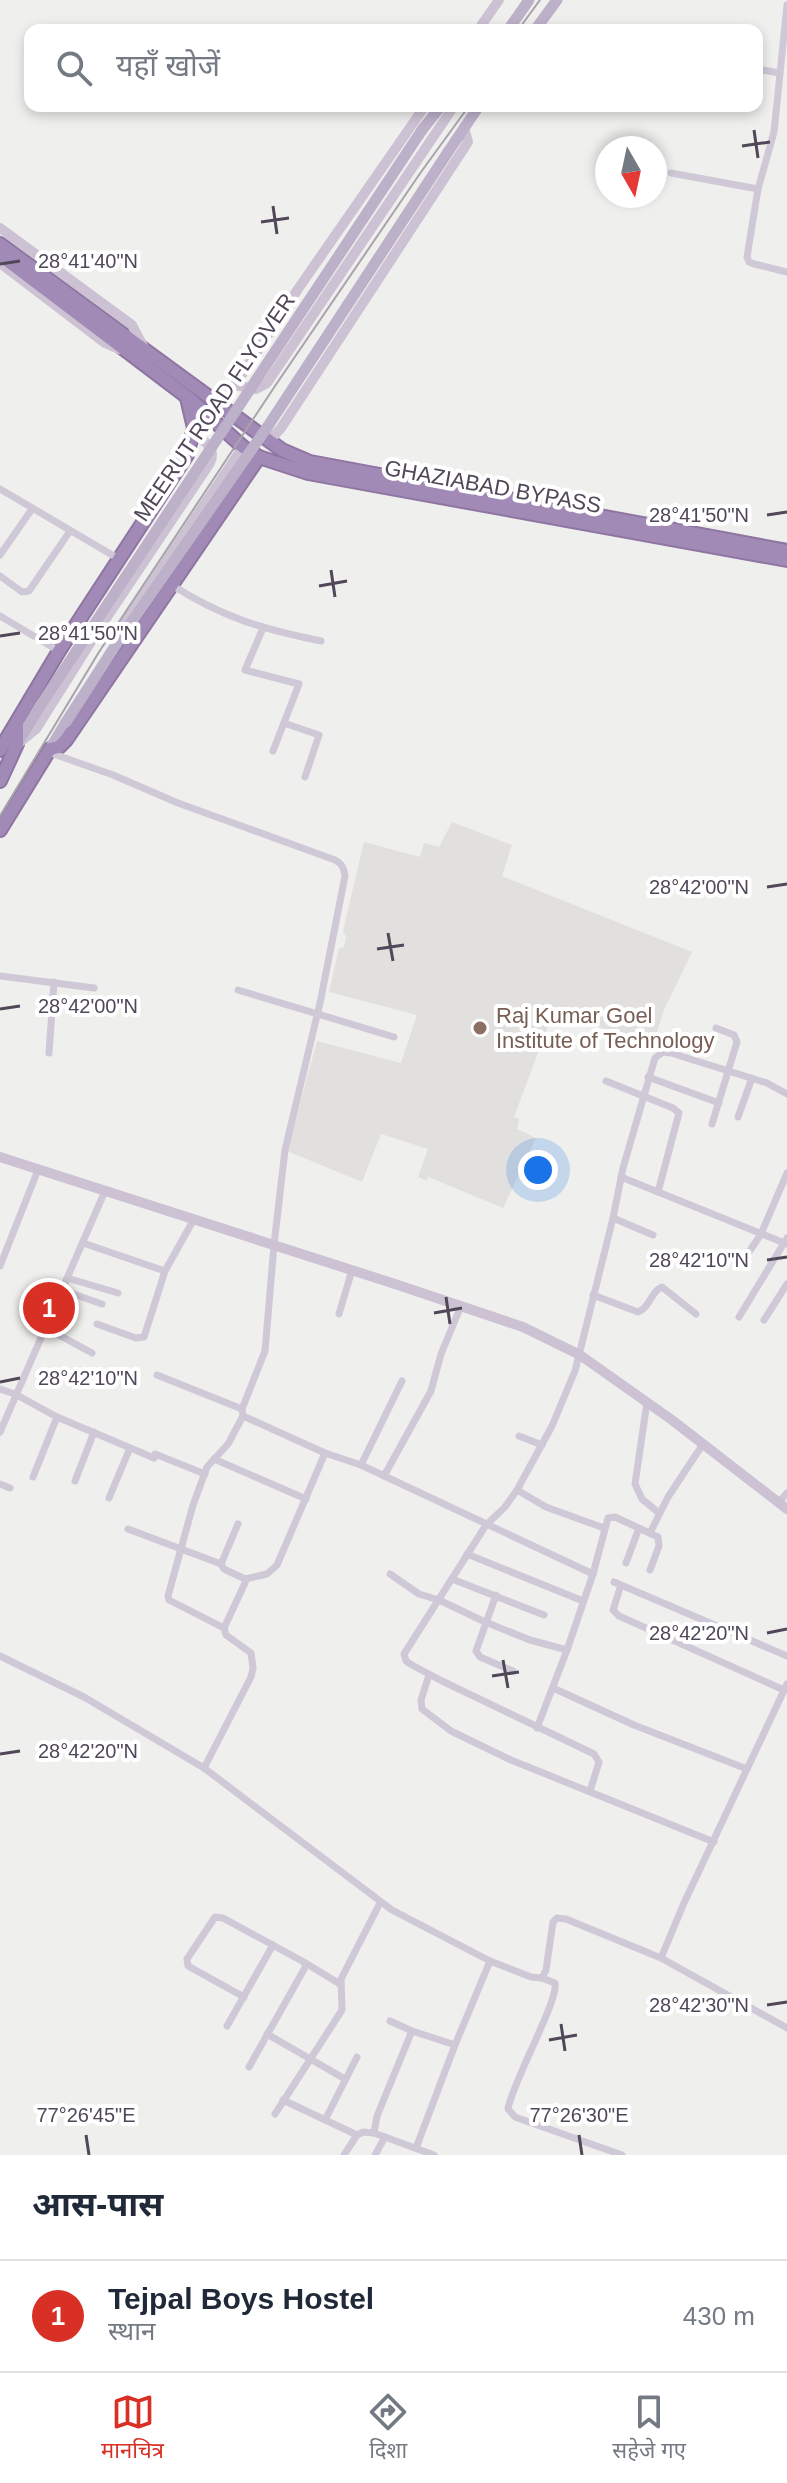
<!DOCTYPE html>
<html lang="hi">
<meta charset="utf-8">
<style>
:root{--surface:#fff;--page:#f6f6f7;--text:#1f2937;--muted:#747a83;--line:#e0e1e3;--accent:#d93025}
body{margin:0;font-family:Arial,"Noto Sans Devanagari",sans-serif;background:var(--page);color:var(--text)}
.compass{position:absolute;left:595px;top:136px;width:72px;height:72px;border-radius:50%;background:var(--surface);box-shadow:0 4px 12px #0003;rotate:171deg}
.you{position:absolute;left:538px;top:1170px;width:28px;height:28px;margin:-20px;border:6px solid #fff;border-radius:50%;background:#1a73e8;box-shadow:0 0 0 12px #1a73e833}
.badge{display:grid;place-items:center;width:52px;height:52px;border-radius:50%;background:var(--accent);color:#fff;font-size:26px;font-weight:700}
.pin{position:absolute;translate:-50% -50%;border:4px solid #fff;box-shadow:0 2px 8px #0006}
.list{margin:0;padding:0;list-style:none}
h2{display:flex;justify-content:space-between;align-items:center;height:104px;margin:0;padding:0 32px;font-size:34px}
h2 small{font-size:26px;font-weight:400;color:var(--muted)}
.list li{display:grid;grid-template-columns:52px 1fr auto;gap:24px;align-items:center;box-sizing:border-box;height:112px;padding:0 32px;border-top:2px solid var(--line)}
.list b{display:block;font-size:30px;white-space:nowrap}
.list p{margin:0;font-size:26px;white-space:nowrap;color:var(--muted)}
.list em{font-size:26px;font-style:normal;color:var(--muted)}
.icon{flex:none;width:44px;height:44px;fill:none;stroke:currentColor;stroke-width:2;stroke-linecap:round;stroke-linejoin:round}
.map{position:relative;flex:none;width:787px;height:2155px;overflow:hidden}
.search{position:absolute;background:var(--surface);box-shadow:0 4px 12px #0003;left:24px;right:24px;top:24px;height:88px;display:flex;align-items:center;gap:20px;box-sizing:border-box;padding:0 28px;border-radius:16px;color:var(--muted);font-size:30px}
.sheet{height:216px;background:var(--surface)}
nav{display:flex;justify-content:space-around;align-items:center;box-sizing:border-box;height:112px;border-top:2px solid var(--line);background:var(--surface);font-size:22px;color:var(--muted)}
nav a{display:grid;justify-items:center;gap:4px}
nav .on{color:var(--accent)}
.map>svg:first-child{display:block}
</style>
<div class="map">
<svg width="787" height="2155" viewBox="0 0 787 2155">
<rect width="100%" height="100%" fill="#efefed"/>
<path fill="#e1e0de" d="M452,822l60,23 -10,31 190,76 -28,58 -12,37 -98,-37 -40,107 5,2 -2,10 19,9 -33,70 -75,-31 -1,4 -9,-4 10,-28 -47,-15 -19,48 -75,-31 30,-110 84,22 16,-48 -88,-23 10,-44 5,-1 2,-10 -3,-5 2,-10 19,-80 56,15 4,-14 15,4z"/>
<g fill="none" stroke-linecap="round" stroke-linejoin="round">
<g stroke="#8e75a2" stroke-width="16">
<g id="highway">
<path d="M0,244l254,186 28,20 28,12 477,89"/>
<path d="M0,255l190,144 53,48 16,10 49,16 479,87"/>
<path d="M0,750l59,-99 128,-196 7,-27 -7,-30"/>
<path d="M0,781l17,-37v-20"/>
<path d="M0,830l50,-81 9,-2 7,-7 193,-283"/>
</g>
</g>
<g stroke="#cfc8d6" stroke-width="7">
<path d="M787,5l-13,127 -16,57 -11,68 2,5 5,2 33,8"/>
<path d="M757,69l23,4"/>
<path d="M671,173l87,16"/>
<path d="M0,489l119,70"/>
<path d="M0,555l32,-46"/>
<path d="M0,576l22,16 7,-1 41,-60"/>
<path d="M170,584c52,33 91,45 151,57"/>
<path d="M0,616l59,35"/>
<path d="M263,628l-18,42 54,14 -26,67"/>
<path d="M284,723l35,12 -14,42"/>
<path d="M48,752l65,23 65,28 157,57c7,4 9,8 10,16l-25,127 -35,147 -11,95 -9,106 -23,58 1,7 82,37 36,12 232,109"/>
<path d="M0,976l94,12"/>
<path d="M238,990l156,47"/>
<path d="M49,1053l5,-71"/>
<path d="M648,1077l71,26"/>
<path d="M606,1081l67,27 6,5 -21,79"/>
<path d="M738,1117l14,-39"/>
<path d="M712,1124l25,-82 -3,-7 -18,-7"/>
<path d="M621,1177l166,67"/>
<path d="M613,1218l40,17"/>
<path d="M83,1243l82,28"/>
<path d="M745,1258l16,-24 26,-61"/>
<path d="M0,1266l38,-96"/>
<path d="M67,1278l51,15"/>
<path d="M62,1290l40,14"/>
<path d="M593,1295l45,17c12,-4 13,-21 24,-25l34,27"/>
<path d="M339,1314l13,-44"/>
<path d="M739,1317l48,-79"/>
<path d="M764,1320l23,-36"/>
<path d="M97,1324l39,14 8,-1 21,-66 29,-52"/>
<path d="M46,1328l46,25"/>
<path d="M157,1375l85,34"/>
<path d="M0,1389l15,5 42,23 97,41"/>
<path d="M647,1402l-12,82 7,15 17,14"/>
<path d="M0,1432l105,-241"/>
<path d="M519,1436l23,9"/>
<path d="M155,1454l50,20"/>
<path d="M214,1459l92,40"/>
<path d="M361,1465l41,-84"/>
<path d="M384,1476l47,-85 10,-37 20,-48"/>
<path d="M33,1477l24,-60"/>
<path d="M75,1481l19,-49"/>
<path d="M0,1484l10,4"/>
<path d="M517,1490l29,17 58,21"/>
<path d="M109,1498l21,-50"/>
<path d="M779,1502l8,-9"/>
<path d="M128,1529l93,35"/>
<path d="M650,1533l18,-36 35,-53"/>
<path d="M467,1554l116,47"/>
<path d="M626,1563l13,-35"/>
<path d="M390,1574l29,20 20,6 44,21 47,19 37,10"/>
<path d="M245,1579l22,-5 10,-9 48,-112"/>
<path d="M452,1579l92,36"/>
<path d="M614,1582l173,74"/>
<path d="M621,1585l-8,25 6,6 165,74"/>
<path d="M496,1595l-20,56 4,6 33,14"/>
<path d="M224,1628l-55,-28 -1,-4 25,-91 14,-38 21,-23 15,-28"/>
<path d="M0,1656l84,41 120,71 188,142 98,51 41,16 11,1 4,-8 7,-48 4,-4 9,1 95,39 126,70"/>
<path d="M429,1675l-8,25 1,9 29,22 60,29 203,82"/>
<path d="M553,1688l81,37 113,44"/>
<path d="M537,1728l30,-78 26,-76 15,-56 7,-1 43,20 1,9 -9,24"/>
<path d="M204,1768l47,-91 2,-9 -2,-15 -25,-18 -2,-7 21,-45v-4l-21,-10 -3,-5 17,-40"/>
<path d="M590,1791l9,-29 -5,-8 -152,-73 -30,-16 -6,-4 -2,-7 82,-129 19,-18 12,-17 35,-64 23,-55 38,-153 10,-50 32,-110 8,-6 8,1 96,30 20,11"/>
<path d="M661,1958l23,-55 103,-219"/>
<path d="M542,1978l13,5c4,17 -43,100 -47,126l7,8 107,38"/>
<path d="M244,1997l-56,-31 -1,-7 28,-42 8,1 79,43 38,23"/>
<path d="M390,2021l22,10 43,14"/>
<path d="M227,2026l46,-81"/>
<path d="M267,2034l78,45"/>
<path d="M249,2067l58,-103"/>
<path d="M283,2100l74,35"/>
<path d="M275,2114l67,-104 -1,-31 39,-76"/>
<path d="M325,2120l32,-63"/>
<path d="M374,2133l3,-17 35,-85"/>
<path d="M416,2148l39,-103 35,-84"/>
<path d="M344,2155l13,-20 6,-3 11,1 60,22"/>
<path d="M375,2155l10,-18"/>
</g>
<g stroke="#ccc2d4" stroke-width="10">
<path d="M478,30l21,-30"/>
<path d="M0,228l132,97 12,23"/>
<path d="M0,263l105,80 14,6"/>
<path d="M235,385l21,4 11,-6 187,-277"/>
<path d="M217,404l18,-19 63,-96 127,-183"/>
<path d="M269,441l12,-13 187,-286 -4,-15"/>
<path d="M119,631l124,-184"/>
<path d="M19,743l17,-14 61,-97 113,-169c7,-15 -6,-22 -16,-30"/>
<path d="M0,1157l395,127 128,43 57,28 92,65 115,89"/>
</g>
<g stroke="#bdb0c9" stroke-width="11">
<path d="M508,30l21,-30"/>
<path d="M535,30l22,-30"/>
<path d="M422,130l19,-24"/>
<path d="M448,152l31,-46"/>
<path d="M17,744l23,-38"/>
<path d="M50,749l16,-27"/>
</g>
<use href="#highway" stroke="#a28ab6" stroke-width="12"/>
<g stroke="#a8a3ac" stroke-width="2">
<path d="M518,30l22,-30"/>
<path d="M0,816l99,-164 176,-266 146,-214 48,-66"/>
</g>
<g stroke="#bdb0c9" stroke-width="11">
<path d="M40,706l382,-576"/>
<path d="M66,722l53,-82 149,-214 180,-274"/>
</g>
</g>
<path fill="none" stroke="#504758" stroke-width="3" d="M754,130l4,28M742,146l28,-4M273,206l4,28M261,222l28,-4M0,264l20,-3M767,515l20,-3M331,570l4,27M319,586l28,-5M0,636l20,-3M767,887l20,-3M388,933l5,28M377,949l27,-4M0,1009l20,-3M767,1260l20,-3M446,1297l4,27M434,1313l28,-5M0,1382l20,-4M767,1633l20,-4M503,1660l5,28M492,1676l27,-4M0,1754l20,-3M767,2005l20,-3M561,2024l4,27M549,2040l28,-5M86,2135l3,20M579,2135l3,20"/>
<circle fill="#8d6e63" stroke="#fff" stroke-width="3" cx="480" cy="1028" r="8"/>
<g text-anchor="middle" stroke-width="8" stroke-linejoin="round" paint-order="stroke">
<g font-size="22" fill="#504758" stroke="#fff">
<text transform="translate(214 407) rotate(-56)" y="8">MEERUT ROAD FLYOVER</text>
<text transform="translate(493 486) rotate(10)" y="8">GHAZIABAD BYPASS</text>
</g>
<g font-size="22" fill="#785e54" stroke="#fff" text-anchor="start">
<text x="496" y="1023">Raj Kumar Goel<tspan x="496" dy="25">Institute of Technology</tspan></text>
</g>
</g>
<g font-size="20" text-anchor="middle" fill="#504758" stroke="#fff" stroke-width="8" stroke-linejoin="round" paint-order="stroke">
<text x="88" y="268">28°41'40"N</text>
<text x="699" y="522">28°41'50"N</text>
<text x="88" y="640">28°41'50"N</text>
<text x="699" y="894">28°42'00"N</text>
<text x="88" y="1013">28°42'00"N</text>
<text x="699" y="1267">28°42'10"N</text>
<text x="88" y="1385">28°42'10"N</text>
<text x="699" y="1640">28°42'20"N</text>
<text x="88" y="1758">28°42'20"N</text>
<text x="699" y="2012">28°42'30"N</text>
<text x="86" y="2122">77°26'45"E</text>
<text x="579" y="2122">77°26'30"E</text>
</g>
</svg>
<svg class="compass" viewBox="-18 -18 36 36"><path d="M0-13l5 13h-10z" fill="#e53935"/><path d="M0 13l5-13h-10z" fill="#747a83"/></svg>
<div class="you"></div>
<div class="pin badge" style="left:49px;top:1308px">1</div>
<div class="search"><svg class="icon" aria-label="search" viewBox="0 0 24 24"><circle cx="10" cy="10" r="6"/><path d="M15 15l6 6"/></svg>यहाँ खोजें</div>
</div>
<section class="sheet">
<h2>आस-पास<small></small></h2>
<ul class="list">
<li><span class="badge">1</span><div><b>Tejpal Boys Hostel</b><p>स्थान</p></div><em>430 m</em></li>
</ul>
</section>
<nav>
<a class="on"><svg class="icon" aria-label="map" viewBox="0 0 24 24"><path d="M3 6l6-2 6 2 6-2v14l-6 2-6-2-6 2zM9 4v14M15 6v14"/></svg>मानचित्र</a>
<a><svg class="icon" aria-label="directions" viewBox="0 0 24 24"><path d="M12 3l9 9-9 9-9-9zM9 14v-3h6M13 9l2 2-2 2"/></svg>दिशा</a>
<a><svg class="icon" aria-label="saved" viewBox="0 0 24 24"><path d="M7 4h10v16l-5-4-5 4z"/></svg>सहेजे गए</a>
</nav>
